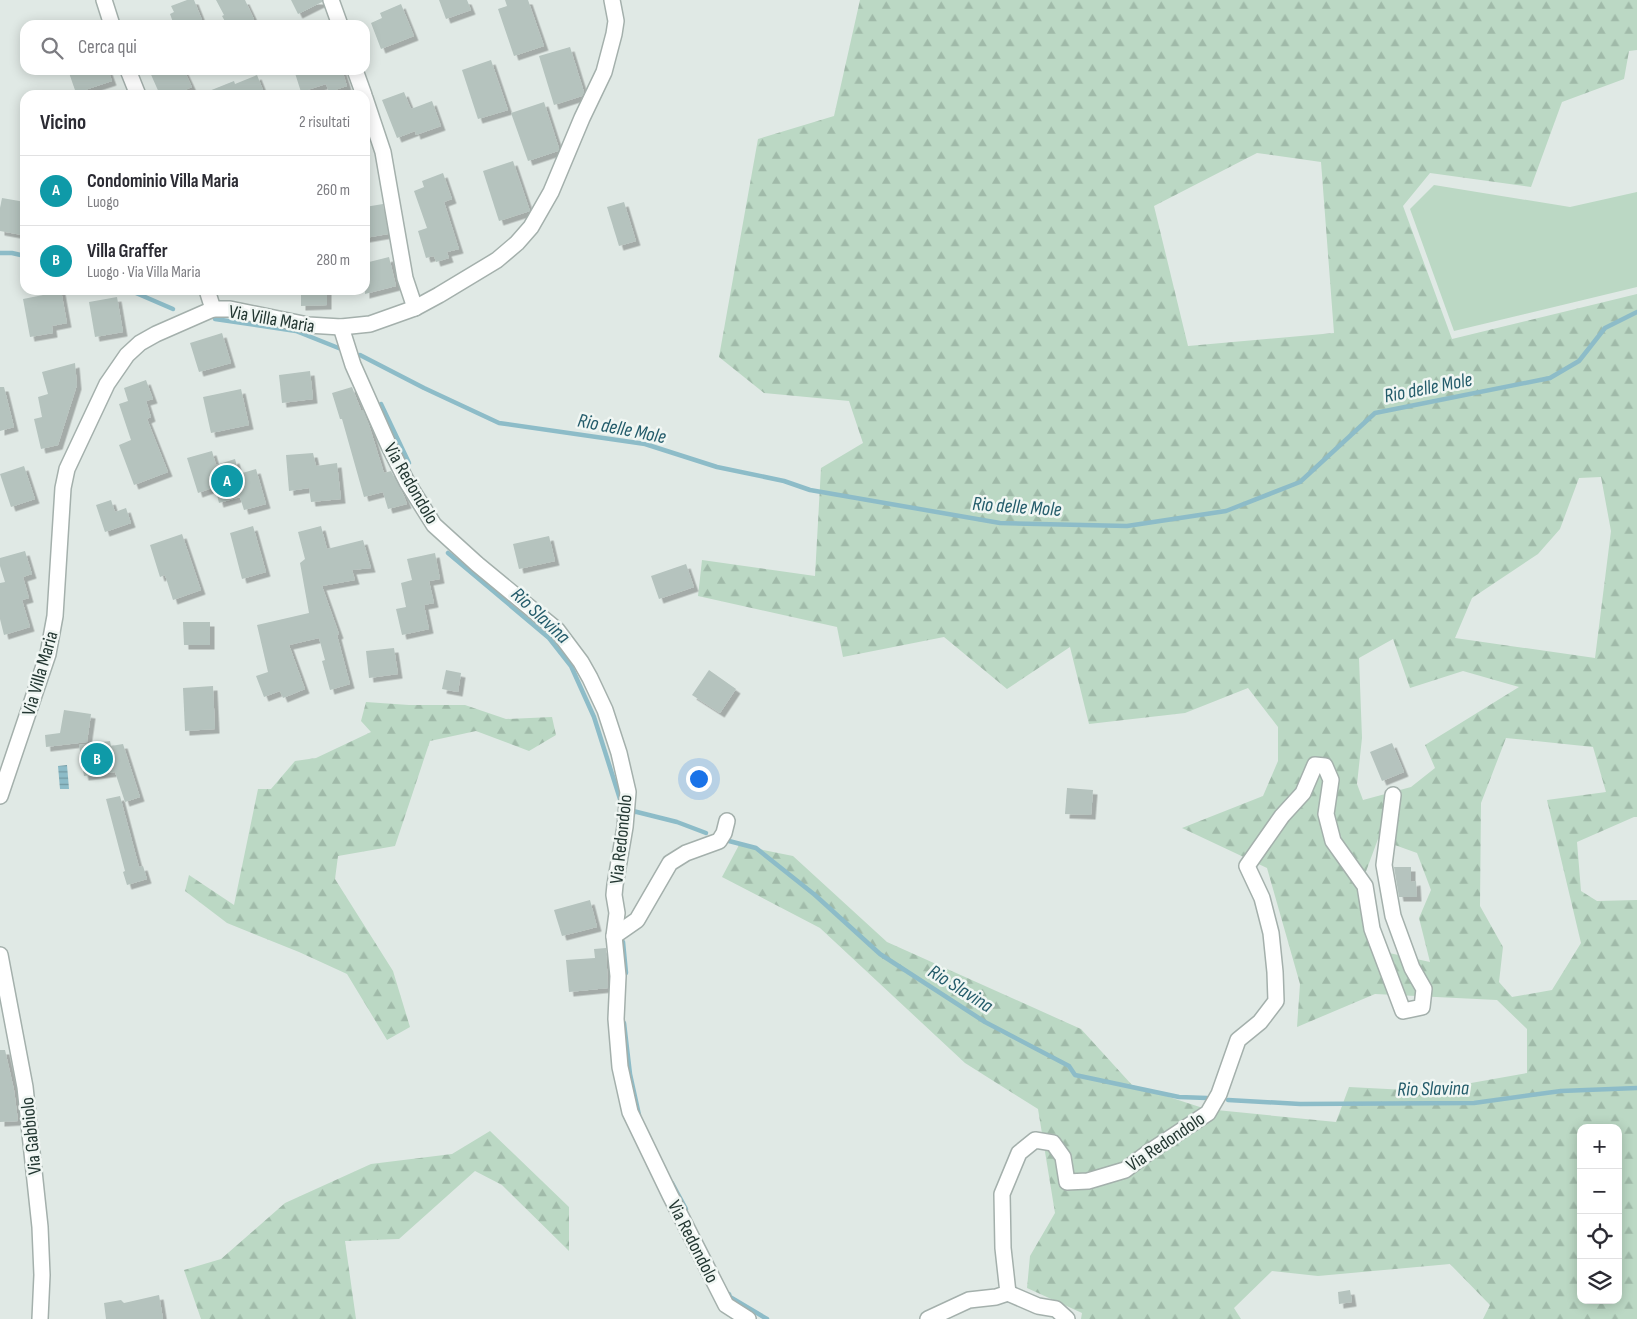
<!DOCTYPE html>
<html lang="it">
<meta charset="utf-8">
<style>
:root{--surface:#fff;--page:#f2f2f3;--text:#2b2b33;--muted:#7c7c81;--line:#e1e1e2;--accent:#7c3aed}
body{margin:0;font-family:"Sofia Sans Condensed",sans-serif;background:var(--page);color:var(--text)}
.controls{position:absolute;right:15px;bottom:15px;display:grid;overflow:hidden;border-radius:10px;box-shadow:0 2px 12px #0003}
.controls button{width:45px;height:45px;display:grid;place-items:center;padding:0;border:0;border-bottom:1px solid var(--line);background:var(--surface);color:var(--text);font:25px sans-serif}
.you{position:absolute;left:698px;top:778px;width:18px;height:18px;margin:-12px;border:4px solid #fff;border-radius:50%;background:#1a73e8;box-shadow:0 0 0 8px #1a73e833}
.badge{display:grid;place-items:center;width:32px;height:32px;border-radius:50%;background:var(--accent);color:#fff;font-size:16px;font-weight:700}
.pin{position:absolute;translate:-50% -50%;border:2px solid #fff;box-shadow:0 1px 5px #0006}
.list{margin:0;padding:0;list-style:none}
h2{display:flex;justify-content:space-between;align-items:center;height:65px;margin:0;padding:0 20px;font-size:21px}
h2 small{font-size:16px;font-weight:400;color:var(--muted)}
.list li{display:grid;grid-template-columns:32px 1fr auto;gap:15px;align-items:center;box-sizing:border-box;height:70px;padding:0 20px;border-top:1px solid var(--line)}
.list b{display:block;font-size:19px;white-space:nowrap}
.list p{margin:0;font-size:16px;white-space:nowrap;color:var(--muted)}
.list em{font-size:16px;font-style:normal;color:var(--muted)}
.icon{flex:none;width:28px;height:28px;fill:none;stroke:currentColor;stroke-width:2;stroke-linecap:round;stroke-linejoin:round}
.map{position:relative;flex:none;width:1637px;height:1319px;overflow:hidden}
.search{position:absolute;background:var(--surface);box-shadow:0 2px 12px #0003;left:20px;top:20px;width:350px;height:55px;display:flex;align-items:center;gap:12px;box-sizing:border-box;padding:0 18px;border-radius:15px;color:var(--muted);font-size:19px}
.panel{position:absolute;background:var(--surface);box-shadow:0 2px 12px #0003;left:20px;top:90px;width:350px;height:205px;border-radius:15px}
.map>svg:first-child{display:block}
</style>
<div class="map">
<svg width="1637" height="1319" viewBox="0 0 1637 1319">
<defs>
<pattern id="forest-firs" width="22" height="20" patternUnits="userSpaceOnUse" patternTransform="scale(1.25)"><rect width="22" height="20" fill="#bbd8c4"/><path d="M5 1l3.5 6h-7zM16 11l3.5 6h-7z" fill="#a0baa9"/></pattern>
<pattern id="water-rules" width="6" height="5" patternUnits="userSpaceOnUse" patternTransform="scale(1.25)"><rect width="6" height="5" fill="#8dbcc8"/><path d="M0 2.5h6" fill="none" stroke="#739aa3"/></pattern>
<filter id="shadow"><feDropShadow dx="4.5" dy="4.5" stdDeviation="0" flood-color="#0004"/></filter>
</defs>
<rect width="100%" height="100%" fill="#e0e9e5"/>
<path fill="#bbd8c4" d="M1434,185l136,22 67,-15v95l-183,44 -44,-122z"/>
<g fill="url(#forest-firs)" fill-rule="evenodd">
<path d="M860,0h777v50l-8,1 -5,28 -62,23 -31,85 -101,-14 -27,33 49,133 185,-45v523h-3l-57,25 4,49 16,10 40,-1v419h-154l7,-14 -40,-41 -132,12 -46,-5 -38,37 7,11h-160l1,-6 -55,-25 3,-32 25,-43 -17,-104 -73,-46 -145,-135 -98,-51 17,-32 54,11 94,86 194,87 51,56 74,24 130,13 13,-35 77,4 101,-18v-44l-30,-29 -122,-6 -78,33 3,-43 -33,-116 -85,-40 81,-32 15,-35v-34l-30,-39 -63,25 -96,11 -19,-77 -63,42 -63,-52 -101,20 -6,-30 -139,-31 4,-36 113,16 6,-108 42,-25 -14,-42 -85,-8 -45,-36 39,-218 76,-23zM1257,153l64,9 13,171 -146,13 -34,-140zM1601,477l10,54 -16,127 -140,-20 17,-40 66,-44 22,-25 19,-51zM1393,639l17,49 53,-17 56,16 -94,58 10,23 -24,19 -48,13 -6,-16 5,-46 -3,-80zM1506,738l87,9 13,45 -59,8 34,143 -29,47 -40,7 -13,-15 4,-35 -23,-41 1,-103zM1378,839l39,14 14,37 -12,28 11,44 -59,-13 -13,-56zM1581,1128h37v172h-37z"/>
<path d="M366,702l43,3h56l41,14 46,-2 4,18 -27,16 -53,-20 -46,10 -35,105 -57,10 -3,23 58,92 17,56 -23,13 -40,-66 -48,-22 -72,-29 -42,-32 4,-16 45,30 24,-116h13l24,-28 21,-3 55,-26 -10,-11z"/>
<path d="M490,1131l79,76v44l-67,-66 -27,-14 -76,68 -54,2 11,78h-155l-17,-49 37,-11 64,-56 86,-39 81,-10z"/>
</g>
<path fill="url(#water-rules)" d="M67,765l2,24h-9l-2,-23z"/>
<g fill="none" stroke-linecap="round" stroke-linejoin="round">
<g stroke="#8dbcc8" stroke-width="4.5">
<path d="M0,253h12l13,3"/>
<path d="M129,290l44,19"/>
<path d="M215,319l81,12 45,18"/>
<path d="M360,355l64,33 75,35 146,21 72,23 67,14 26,9 190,33 127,3 99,-15 74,-29 75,-69 175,-35 29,-17 26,-33 32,-16"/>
<path d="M381,404l28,59"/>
<path d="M448,553l101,85 22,28 23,51 26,82"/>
<path d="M633,815v-4l44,11 29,11"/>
<path d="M729,841l27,7 59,47 65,59 105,68 84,44 6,9 104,22 28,1"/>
<path d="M623,942l3,31"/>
<path d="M624,1023l6,51 9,41"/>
<path d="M1228,1100l72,4 174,-1 87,-12 76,-3"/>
<path d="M672,1183l14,26"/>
<path d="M729,1294l1,3 37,22"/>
</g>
</g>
<g fill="#b5c3be" filter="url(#shadow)">
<path d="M187,0h7l10,25h-30l-4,-11 4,-2 -3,-6z"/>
<path d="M216,0h29l9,19 -2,1 3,5h-28l-5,-9 2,-1z"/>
<path d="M291,0h31v2l-24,12z"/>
<path d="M439,0h28l4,10 -25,9z"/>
<path d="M505,0h23l16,46 -30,10 -16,-47 9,-3z"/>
<path d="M401,4l13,32 -33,13 -10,-26 11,-5 -2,-5z"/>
<path d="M570,47l14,45 -2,4 -28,9 -15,-49z"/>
<path d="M491,60l17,50 -30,9 -16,-49z"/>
<path d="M68,70h40l4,11 -36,12z"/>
<path d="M149,70h35l8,17 -19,8h-13z"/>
<path d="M294,70h48l5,16 -18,6 -3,-8 -25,8z"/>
<path d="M257,75l8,20h-66l35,-14 1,3z"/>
<path d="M404,92l7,17 21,-8 9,25 -25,9 -1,-4 -18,7 -15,-38z"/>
<path d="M544,102l15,46 -1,3 -30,10 -17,-48z"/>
<path d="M513,161l17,50 -31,10 -16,-50z"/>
<path d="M443,173l9,26 -8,3 15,47 -12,3 2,6 -13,4 -2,-6 -8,2 -8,-27 9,-3 -13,-37 10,-4 -2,-6z"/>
<path d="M2,198l23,4v16l-3,17 -22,-4v-23z"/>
<path d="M624,202l12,39 -17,5 -12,-39z"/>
<path d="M383,204l5,30 -23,4v-31z"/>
<path d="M389,257l7,29 -31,8v-31z"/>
<path d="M42,290h19l6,33 -15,3 1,7 -23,4 -7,-38 20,-4z"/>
<path d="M301,290h26v15l-26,1z"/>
<path d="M117,297l6,35 -28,5 -6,-35z"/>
<path d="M222,333l9,30 -32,9 -9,-29z"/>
<path d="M75,363l2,22 -19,60 -17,4 -7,-30 8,-2 -4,-20 10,-3 -6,-22z"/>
<path d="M310,371l3,28 -31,4 -3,-28z"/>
<path d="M146,380l7,19 -7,2 5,16 -4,2 21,53 -34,13 -15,-40 12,-5 -12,-36 9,-3 -4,-13z"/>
<path d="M0,387h4l10,40 -14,4z"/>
<path d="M352,387l9,23h2l6,15 15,48 7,-2 13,25 3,8 -19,5 -5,-17 -19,5 -22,-78h-2l-8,-26z"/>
<path d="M241,389l8,36 -38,8 -8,-36z"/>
<path d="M212,451l4,14 19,-6 4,15 17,-5 10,35 -22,6 -4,-13 -21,6 -4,-16 -17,6 -11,-35z"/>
<path d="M313,453l3,13 21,-3 4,36 -30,3 -2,-14 -20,3 -3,-36z"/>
<path d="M24,466l11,33 -24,8 -11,-33z"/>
<path d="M111,500l4,12 11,-4 5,15 -26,9 -9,-27z"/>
<path d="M253,526l13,46 -24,7 -12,-46z"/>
<path d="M321,526l6,23 36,-9 8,28 -19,2 3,10 -33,6 17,48 -2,1 13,49 -20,6 -8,-29 3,-1 -6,-22 -30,7 16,44 -22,9 -3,-7 -16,6 -8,-21 12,-4 -11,-47 52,-12 -9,-50 5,-4 -7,-27z"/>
<path d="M182,534l19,56 -28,10 -8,-25 -5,2 -10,-32z"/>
<path d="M549,536l6,25 -36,8 -6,-25z"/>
<path d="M25,551l7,23 -9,3 6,21 -7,2 8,27 -26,8 -4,-16v-36l5,-1 -5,-16v-8z"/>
<path d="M435,553l5,26 -11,2 5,22 -10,2 5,24 -27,6 -6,-26 10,-2 -5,-24 11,-3 -5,-21z"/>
<path d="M686,564l8,23 -35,12 -8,-23z"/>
<path d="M183,622h27v23h-26z"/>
<path d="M394,648l4,26 -29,4 -3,-27z"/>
<path d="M446,670l15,3 -3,19 -16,-3z"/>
<path d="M709,670l27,19 -16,24 -28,-18z"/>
<path d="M213,686l2,43 -30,2 -2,-43z"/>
<path d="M64,710l27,4 -4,28 -41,5 -1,-12 15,-2z"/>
<path d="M110,741l1,5 12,-2 17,53 -15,5 -10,-30 -31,4 -5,-31z"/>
<path d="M1392,743l12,29 -22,9 -12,-29z"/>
<path d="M1067,788l26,2 -2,25 -26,-1z"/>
<path d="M120,796l19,71 4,-1 4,13 -20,6 -4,-13 2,-1 -19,-72z"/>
<path d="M1394,867h17v15l5,-1 1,16h-18z"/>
<path d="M590,900l7,27 -35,9 -8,-26z"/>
<path d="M606,948l2,40 -39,4 -3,-32 29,-2 -1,-9z"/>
<path d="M0,1050h5l9,40 4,31 -18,1z"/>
<path d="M1350,1290l2,12 -13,2 -1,-12z"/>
<path d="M159,1295l4,24h-57l-2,-16 17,-3 3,3z"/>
</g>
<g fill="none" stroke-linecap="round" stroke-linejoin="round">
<g stroke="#a4b0ac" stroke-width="18">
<g id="minor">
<path d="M104,0l8,25"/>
<path d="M331,0l9,25"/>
<path d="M128,70l10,25"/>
<path d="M355,70l9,25"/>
<path d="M365,98l18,54 22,126 10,30"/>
<path d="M207,290l6,19"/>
<path d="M341,327l12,38 36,81 18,36 27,43 43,39 80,66 24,32 9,16 15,32 14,43 9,39 -3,35 -10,58 -1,10 3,18 -3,23 4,40 -2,43 4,48 10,45 40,83 56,110 22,14"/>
<path d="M0,796l48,-142 7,-38 8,-128 4,-19 40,-85 20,-29 13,-12 16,-9 57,-25h17l78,16 33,2 29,-3 45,-16 24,-13 58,-35 20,-17 14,-16 20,-35 31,-74 22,-46 10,-38 2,-13 -4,-21"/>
<path d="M614,936l23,-16 33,-57 16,-10 33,-12 5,-8 3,-12"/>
<path d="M0,955l25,132 15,140 2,48 -2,44"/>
<path d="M1008,1293l30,13 18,3 11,10"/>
<path d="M928,1319l41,-19 27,-3 12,-4 -5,-45 -1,-54 17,-41 16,-13 18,3 10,14 4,25 21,-1 37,-11 24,-18 59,-39 11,-19 19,-54 22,-18 16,-21 -1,-29 -4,-39 -9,-35 -15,-32 35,-50 21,-23 12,-28 10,1 6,14 -5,34 7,27 32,45 7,43 31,82 19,-4 2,-18 -12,-21 -19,-52 -9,-51 9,-70"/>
</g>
</g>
<use href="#minor" stroke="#fff" stroke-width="15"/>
</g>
<g text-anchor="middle" stroke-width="5" stroke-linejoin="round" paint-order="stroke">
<g font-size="19" fill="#233732" stroke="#f0f6f3">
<text transform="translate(272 318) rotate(10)" y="7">Via Villa Maria</text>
<text transform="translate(412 483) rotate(60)" y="7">Via Redondolo</text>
<text transform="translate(39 673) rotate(-74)" y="7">Via Villa Maria</text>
<text transform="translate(620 839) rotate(-84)" y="7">Via Redondolo</text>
<text transform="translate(30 1136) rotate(-96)" y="7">Via Gabbiolo</text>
<text transform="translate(1165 1141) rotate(-34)" y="7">Via Redondolo</text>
<text transform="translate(694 1241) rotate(63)" y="7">Via Redondolo</text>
</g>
<g font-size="20" font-style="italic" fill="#245c6b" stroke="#f0f6f3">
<text transform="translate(1428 387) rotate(-11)" y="7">Rio delle Mole</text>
<text transform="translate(622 428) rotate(11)" y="7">Rio delle Mole</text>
<text transform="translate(1017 506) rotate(4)" y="7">Rio delle Mole</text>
<text transform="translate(541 615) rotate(43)" y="7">Rio Slavina</text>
<text transform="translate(961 988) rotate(32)" y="7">Rio Slavina</text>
<text transform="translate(1433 1088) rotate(-1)" y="7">Rio Slavina</text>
</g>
</g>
</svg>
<div class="controls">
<button>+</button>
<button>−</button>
<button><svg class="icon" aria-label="locate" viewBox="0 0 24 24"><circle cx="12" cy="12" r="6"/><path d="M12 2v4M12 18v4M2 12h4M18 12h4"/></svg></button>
<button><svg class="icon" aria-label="layers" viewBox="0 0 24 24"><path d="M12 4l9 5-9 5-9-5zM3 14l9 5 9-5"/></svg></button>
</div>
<div class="you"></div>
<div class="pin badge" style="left:227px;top:481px;background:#0f9aa8">A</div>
<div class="pin badge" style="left:97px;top:759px;background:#0f9aa8">B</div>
<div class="search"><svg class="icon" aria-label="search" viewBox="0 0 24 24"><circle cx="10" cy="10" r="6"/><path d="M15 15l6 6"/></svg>Cerca qui</div>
<section class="panel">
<h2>Vicino<small>2 risultati</small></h2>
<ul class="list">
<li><span class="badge" style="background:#0f9aa8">A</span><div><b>Condominio Villa Maria</b><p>Luogo</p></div><em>260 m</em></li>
<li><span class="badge" style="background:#0f9aa8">B</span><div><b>Villa Graffer</b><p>Luogo · Via Villa Maria</p></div><em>280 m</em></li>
</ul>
</section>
</div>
